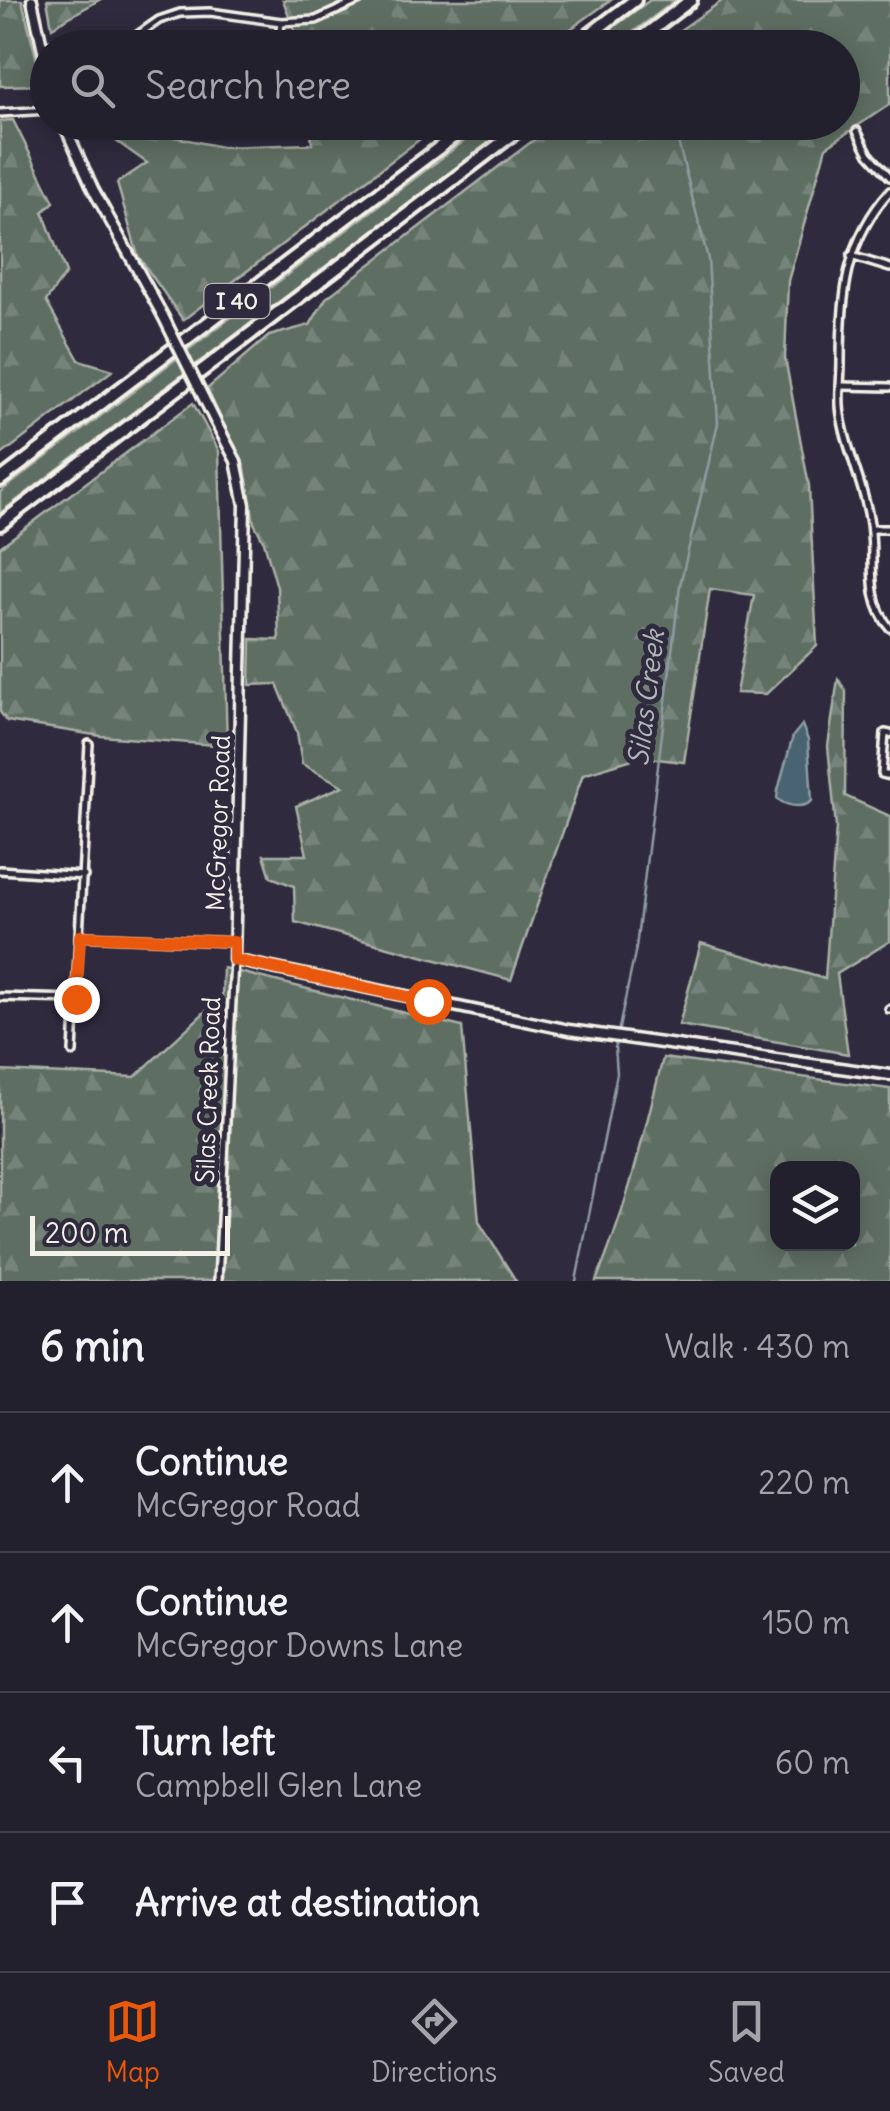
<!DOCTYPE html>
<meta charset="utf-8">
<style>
:root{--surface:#23202e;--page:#2b2836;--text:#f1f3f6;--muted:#a3a3aa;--line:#403e4a;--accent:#ea580c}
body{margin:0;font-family:Delius,sans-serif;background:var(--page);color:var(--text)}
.controls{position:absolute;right:30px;bottom:30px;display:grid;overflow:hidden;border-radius:20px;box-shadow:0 5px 25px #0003}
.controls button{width:90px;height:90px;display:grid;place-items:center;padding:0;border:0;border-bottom:2px solid var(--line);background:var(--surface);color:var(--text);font:50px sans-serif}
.scale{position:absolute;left:30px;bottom:25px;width:200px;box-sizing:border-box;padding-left:10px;border:5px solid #f4f1e8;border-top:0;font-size:28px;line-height:35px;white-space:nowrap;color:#f4f1e8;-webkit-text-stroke:8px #2f2a3d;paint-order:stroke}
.stop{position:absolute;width:30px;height:30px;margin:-22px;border:8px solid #ea580c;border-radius:50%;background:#fff}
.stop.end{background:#ea580c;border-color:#fff;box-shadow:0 2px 10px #0008}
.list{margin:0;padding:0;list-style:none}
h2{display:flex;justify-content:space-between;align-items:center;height:130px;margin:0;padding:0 40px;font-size:42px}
h2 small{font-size:32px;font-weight:400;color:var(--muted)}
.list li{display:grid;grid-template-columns:65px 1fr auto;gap:30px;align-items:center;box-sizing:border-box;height:140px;padding:0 40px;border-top:2px solid var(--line)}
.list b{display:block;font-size:38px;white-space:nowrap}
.list p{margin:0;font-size:32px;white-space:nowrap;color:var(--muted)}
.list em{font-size:32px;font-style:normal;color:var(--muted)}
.icon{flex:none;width:55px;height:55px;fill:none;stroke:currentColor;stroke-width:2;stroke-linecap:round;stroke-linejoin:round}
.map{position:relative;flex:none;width:890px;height:1281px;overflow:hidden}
.search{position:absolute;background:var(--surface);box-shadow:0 5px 25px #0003;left:30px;right:30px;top:30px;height:110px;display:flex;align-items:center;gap:25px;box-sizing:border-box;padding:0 35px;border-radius:55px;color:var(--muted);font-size:38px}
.sheet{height:690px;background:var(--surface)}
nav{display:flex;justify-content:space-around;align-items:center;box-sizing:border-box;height:140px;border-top:2px solid var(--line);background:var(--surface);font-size:28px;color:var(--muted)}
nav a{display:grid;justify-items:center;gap:5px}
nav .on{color:var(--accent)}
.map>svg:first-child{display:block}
</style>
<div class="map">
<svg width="890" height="1281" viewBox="0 0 890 1281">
<defs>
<pattern id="forest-firs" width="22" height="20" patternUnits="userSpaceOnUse" patternTransform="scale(2.5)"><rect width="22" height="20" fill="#5e6e64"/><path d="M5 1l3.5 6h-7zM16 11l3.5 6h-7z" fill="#76837a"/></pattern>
</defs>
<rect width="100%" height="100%" fill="#2f2a3d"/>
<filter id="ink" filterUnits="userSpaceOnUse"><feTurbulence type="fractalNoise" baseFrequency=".01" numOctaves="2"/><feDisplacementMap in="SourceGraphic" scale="20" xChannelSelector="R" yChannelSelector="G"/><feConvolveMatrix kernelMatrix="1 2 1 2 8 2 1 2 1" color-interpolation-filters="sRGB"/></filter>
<g filter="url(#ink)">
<g fill="#5e6e64" stroke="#a9b0a6" stroke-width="2.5">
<path d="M650,0h26l-63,47h-26z"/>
<path d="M488,123h27l-515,390v-21z"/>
</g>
<g fill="url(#forest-firs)" stroke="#a9b0a6" stroke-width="2.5" fill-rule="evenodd">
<path d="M0,0h22l21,85 -43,1z"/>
<path d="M47,0h52l-47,27z"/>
<path d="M283,0h328l-67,48 -243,-1z"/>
<path d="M723,0h167v104l-64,43 -38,134 -3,77 24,128 8,160 -51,48 -30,-1 18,-98 -44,-6 -26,173 -45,-5 -56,17 -72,206 -216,-58 -1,-36 -23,-9 -7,-22h43l-11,-49 47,-20 -41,-22 -5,-32 -20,-48 -27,1 1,-46 28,1 -2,-53 -13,-45 -10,-19 -9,-54 -38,-80 62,-53 41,-11 16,-27 230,-175 286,-1v-74l-186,-1z"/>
<path d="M13,120l41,82 -11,10 23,61 -20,28 33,59 34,10 -113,86v-335z"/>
<path d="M91,123h48l3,7 79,17 91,-3 -2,-21h131l-258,197 -45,-64 -21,-73 30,-20z"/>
<path d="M193,403l26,48 8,295 -126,-10 -94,-15 -7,-9v-165z"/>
<path d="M838,679l8,12 -1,105 45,20v125l-53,33 11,80 -169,-29 22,-82 124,36 11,-152 -8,-81z"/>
<path d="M223,968l239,59 17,195 37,59h-516v-210l135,6 87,-81z"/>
<path d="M663,1058l227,31v192h-294c31,-72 48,-148 67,-223zM778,1168h74v76h-74z"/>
</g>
<path fill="#4a6373" stroke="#8e9ca2" stroke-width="2.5" d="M802,725l6,15 4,61c-9,8 -27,6 -35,-3l1,-8 15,-54z"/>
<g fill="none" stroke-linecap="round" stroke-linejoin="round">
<path stroke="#8e9ca2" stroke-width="2.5" d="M576,1281l41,-208 -2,-26 21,-99 44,-363 38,-162 -10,-164 -35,-137"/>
<g stroke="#f4f1e8" stroke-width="12">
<g id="street">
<path d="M43,45l86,-4 30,-21 21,-7 30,-1 71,10 35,-2 44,-20"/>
<path d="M278,48l3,-26"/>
<path d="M0,113l48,-3"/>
<path d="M857,131l12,23 21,23"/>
<path d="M890,191c-45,50 -49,106 -49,171 0,17 -3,36 0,53 5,34 22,68 28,103 8,38 -6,78 21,110"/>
<path d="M851,256l39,12"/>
<path d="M841,386l49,1"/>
<path d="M871,529h19"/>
<path d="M890,734l-5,-1 -3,41 8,2"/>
<path d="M0,870l84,6"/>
<path d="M80,936l154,6"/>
<path d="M0,997l76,2"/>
<path d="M889,1009h1"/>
<path d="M73,1052l16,-308"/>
<path d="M218,1281l16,-321"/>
</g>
</g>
<g stroke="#f4f1e8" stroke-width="15">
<g id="secondary">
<path d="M32,0l16,73"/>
<path d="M63,122l30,67 70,127"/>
<path d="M215,421l21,40 9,44 -11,455 335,70 321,45"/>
</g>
</g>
<g stroke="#f4f1e8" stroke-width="18">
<g id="highway">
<path d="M572,48l63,-48"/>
<path d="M628,48l63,-48"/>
<path d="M0,480l473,-358"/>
<path d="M0,524l529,-402"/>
</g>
</g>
<use href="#street" stroke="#2f2a3d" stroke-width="5"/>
<use href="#secondary" stroke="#2f2a3d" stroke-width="8"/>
<use href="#highway" stroke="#2f2a3d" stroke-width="10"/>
<g stroke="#f4f1e8" stroke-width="15" stroke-linecap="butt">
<path id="secondary-bridge" d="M163,316l52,105"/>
</g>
<use href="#secondary-bridge" stroke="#2f2a3d" stroke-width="8"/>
</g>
</g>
<g fill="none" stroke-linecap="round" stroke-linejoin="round" filter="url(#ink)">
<path stroke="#ea580c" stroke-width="12" d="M76,999l4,-63 154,6v18l194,41"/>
</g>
<g text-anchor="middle" stroke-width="10" stroke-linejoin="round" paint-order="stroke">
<rect fill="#2f2a3d" stroke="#b9b5b5" stroke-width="2.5" x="204.5" y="284" width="65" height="34" rx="8"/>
<g font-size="22" font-weight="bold" fill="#f4f1e8">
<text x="237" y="309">I 40</text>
</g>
<g font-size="25" fill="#f4f1e8" stroke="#2f2a3d">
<text transform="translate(218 823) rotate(-88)" y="9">McGregor Road</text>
<text transform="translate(208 1090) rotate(-88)" y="9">Silas Creek Road</text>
</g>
<g font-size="28" font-style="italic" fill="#b0b8b9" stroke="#2f2a3d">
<text transform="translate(646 698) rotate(-83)" y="10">Silas Creek</text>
</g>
</g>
</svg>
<div class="controls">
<button><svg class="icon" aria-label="layers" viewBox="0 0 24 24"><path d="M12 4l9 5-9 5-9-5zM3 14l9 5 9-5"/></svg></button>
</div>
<div class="scale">200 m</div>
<div class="stop" style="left:428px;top:1001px"></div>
<div class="stop end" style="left:76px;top:999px"></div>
<div class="search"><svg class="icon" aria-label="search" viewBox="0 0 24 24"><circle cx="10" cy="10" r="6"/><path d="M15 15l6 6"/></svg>Search here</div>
</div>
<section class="sheet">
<h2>6 min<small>Walk · 430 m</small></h2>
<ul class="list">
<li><svg class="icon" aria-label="ahead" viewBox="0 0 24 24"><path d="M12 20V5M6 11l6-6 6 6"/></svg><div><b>Continue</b><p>McGregor Road</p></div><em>220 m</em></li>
<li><svg class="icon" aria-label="ahead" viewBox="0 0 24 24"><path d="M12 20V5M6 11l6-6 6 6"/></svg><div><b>Continue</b><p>McGregor Downs Lane</p></div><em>150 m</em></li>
<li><svg class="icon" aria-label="left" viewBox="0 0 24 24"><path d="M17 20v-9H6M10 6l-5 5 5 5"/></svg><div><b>Turn left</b><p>Campbell Glen Lane</p></div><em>60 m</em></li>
<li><svg class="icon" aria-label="arrive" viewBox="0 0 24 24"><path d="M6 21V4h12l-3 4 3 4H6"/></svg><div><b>Arrive at destination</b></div></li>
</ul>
</section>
<nav>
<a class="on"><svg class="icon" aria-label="map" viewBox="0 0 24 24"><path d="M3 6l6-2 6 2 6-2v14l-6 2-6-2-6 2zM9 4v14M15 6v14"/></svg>Map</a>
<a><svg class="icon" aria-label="directions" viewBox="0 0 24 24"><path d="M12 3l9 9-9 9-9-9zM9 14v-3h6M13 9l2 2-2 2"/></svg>Directions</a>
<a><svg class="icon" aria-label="saved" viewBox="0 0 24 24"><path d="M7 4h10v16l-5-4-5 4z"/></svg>Saved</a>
</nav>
